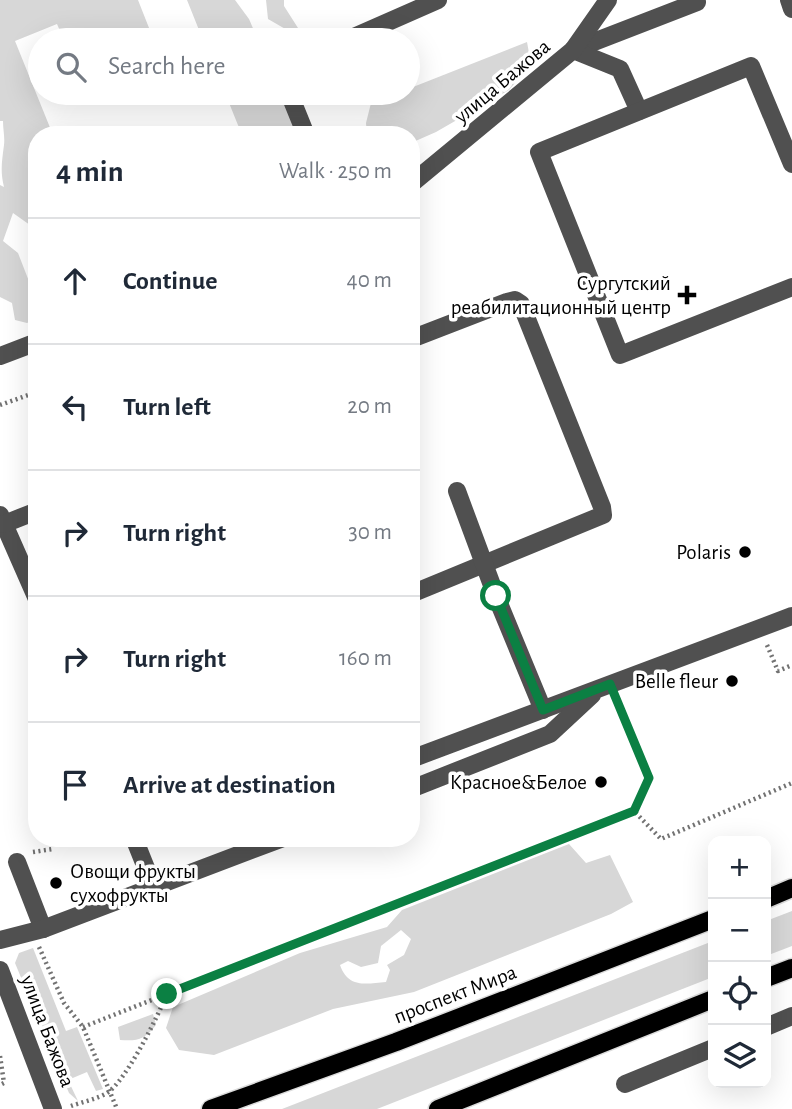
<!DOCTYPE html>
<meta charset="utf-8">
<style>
:root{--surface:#fff;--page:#f6f6f7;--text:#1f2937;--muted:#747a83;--line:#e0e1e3}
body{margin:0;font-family:"Alegreya Sans",sans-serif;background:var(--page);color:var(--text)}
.controls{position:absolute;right:21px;bottom:21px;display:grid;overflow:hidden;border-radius:14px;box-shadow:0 7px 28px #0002}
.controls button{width:63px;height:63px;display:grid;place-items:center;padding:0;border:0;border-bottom:2px solid var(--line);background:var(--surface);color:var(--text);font:35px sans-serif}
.stop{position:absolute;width:21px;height:21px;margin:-16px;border:5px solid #0b8043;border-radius:50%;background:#fff}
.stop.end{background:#0b8043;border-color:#fff;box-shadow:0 2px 7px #0008}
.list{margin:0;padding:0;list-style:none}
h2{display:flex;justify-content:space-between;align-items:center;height:91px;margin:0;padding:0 28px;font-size:30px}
h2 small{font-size:23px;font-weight:400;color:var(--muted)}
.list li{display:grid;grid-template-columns:46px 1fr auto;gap:21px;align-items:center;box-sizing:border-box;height:126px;padding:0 28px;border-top:2px solid var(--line)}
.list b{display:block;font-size:26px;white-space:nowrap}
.list em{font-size:23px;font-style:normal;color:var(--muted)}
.icon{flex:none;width:38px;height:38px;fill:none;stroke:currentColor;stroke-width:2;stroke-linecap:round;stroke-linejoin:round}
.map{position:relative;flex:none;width:792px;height:1109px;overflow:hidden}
.search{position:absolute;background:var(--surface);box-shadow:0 7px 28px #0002;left:28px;top:28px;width:392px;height:77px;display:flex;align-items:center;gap:18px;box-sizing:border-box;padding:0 24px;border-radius:38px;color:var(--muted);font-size:26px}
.panel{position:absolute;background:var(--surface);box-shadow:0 7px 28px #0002;left:28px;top:126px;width:392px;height:721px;border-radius:28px}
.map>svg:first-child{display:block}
</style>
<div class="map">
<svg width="792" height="1109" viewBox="0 0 792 1109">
<rect width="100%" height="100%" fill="#fff"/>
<g fill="#d7d7d7" fill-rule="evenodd">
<path d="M0,0h138l13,33 -2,7h-85l-7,-16 -42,17 38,94h-16v95l-24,-17 -10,28 15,12 14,36 5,6v24l-10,4 -12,-3 -3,-17 -12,-6v-112l4,2c-4,-16 -2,-26 0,-42 1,-7 -1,-16 -1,-24h-3z"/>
<path d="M187,0h48l14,19 9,21h-55z"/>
<path d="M266,0h18v6l14,22 -4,6 -26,-15z"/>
<path d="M527,42l4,22 -22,26 -73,42 -25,11v-8h-44l-1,-12 5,-20 27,-10h10v-4z"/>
<path d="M225,93h57l17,42h-57z"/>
<path d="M569,844l17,19 24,-8 23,47 -22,12 -197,78 -81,17 -119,46 -35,-5 -13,-22 7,-21 127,-54 87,-26 15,-17zM401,930l10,9 -7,16 -17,10 3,5 -4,12c-21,2 -38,6 -46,-17l8,-4 13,6 17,-4 3,-17z"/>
<path d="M792,911v35l-26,10v-35z"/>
<path d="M713,941v36l-336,132h-95z"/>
<path d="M33,948l33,83 11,-4 26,62 -7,2 -9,-19 -19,8 10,21 -9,-8 -54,-130 4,-10z"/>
<path d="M153,1014l3,11c-12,15 -18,16 -36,15l-2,-13z"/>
</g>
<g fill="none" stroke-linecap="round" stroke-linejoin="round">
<g stroke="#dbdbdb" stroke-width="21">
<g id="major">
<path d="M766,899l26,-11"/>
<path d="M766,978l26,-10"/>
<path d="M211,1109l185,-67 317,-123"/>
<path d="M438,1109l275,-110"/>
</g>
</g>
<g stroke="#727272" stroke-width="4.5" stroke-dasharray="2 3.5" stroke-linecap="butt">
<path d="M0,405l37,-13"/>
<path d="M767,645l11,26 14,-6"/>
<path d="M617,702l32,76 -15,33"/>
<path d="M33,852l20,-3"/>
<path d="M39,947l25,56 19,24 34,82"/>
<path d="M83,1027l551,-216 27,28 131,-56"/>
<path d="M0,1056l4,27 -4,2"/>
<path d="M71,1106c11,-4 26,-7 36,-13 19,-12 51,-77 60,-99"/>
</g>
<g stroke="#505050" stroke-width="18">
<path d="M789,0l3,9"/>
<path d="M347,40l91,-40"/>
<path d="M573,50l124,-48"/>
<path d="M573,50l47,19 19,42"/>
<path d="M289,93l17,42"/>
<path d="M792,164l-41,-98 -212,86 81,203 172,-68"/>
<path d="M411,184l162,-134 35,-50"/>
<path d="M411,339l96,-37 8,-2 6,4 81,203 1,8 -192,79"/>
<path d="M0,356l37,-14"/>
<path d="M457,491l39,105 47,114"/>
<path d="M0,515l37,84"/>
<path d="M4,524l33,-13"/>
<path d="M411,759l381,-143"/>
<path d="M411,789l139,-55 42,-39"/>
<path d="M134,838l20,50"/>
<path d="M17,862l26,67"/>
<path d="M0,940l43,-11 240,-91"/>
<path d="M0,970l53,139"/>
<path d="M766,1027l26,-11"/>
<path d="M625,1084l88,-36"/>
</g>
<use href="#major" stroke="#000" stroke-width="18"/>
</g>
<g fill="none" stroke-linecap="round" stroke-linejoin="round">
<path stroke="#0b8043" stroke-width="9" d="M167,994l467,-183 15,-33 -39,-94 -67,26 -47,-114"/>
</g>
<g fill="#000" stroke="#fff" stroke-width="2.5">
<path d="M683.5 284.5h7v7h7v7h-7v7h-7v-7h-7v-7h7z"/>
<circle cx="745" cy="552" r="7"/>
<circle cx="732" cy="681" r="7"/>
<circle cx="601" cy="782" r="7"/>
<circle cx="56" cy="883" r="7"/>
</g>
<g text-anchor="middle" stroke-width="7" stroke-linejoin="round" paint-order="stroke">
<g font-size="21" fill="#000" stroke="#fff">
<text transform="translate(502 81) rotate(-40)" y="7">улица Бажова</text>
<text transform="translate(455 994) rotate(-21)" y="7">проспект Мира</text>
<text transform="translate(48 1031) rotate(69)" y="7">улица Бажова</text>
</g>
<g font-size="21" fill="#000" stroke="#fff" text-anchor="end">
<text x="671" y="290">Сургутский<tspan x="671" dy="24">реабилитационный центр</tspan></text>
<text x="731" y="559">Polaris</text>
<text x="718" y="688">Belle fleur</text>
<text x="587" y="789">Красное&amp;Белое</text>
<text x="70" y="878" text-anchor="start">Овощи фрукты<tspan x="70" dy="24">сухофрукты</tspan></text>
</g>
</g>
</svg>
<div class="controls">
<button>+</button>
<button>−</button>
<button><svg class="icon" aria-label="locate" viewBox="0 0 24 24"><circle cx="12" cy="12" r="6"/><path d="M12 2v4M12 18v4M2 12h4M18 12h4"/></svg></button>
<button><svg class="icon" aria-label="layers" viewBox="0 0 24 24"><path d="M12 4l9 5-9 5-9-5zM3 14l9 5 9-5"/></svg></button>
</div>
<div class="stop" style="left:496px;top:596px"></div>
<div class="stop end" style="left:167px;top:994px"></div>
<div class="search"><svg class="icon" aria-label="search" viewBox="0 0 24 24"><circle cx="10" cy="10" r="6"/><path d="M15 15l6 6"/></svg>Search here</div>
<section class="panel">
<h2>4 min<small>Walk · 250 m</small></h2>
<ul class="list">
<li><svg class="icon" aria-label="ahead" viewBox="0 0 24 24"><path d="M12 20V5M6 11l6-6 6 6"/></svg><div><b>Continue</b></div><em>40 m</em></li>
<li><svg class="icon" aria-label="left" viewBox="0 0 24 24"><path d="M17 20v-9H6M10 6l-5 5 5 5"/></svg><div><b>Turn left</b></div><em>20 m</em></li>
<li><svg class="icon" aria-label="right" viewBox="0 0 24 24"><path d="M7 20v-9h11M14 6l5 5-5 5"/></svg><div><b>Turn right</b></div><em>30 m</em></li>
<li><svg class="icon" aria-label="right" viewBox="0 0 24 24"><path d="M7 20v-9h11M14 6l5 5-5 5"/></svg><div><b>Turn right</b></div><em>160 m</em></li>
<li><svg class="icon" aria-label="arrive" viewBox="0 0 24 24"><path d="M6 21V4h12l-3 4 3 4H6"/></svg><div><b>Arrive at destination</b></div></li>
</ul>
</section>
</div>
